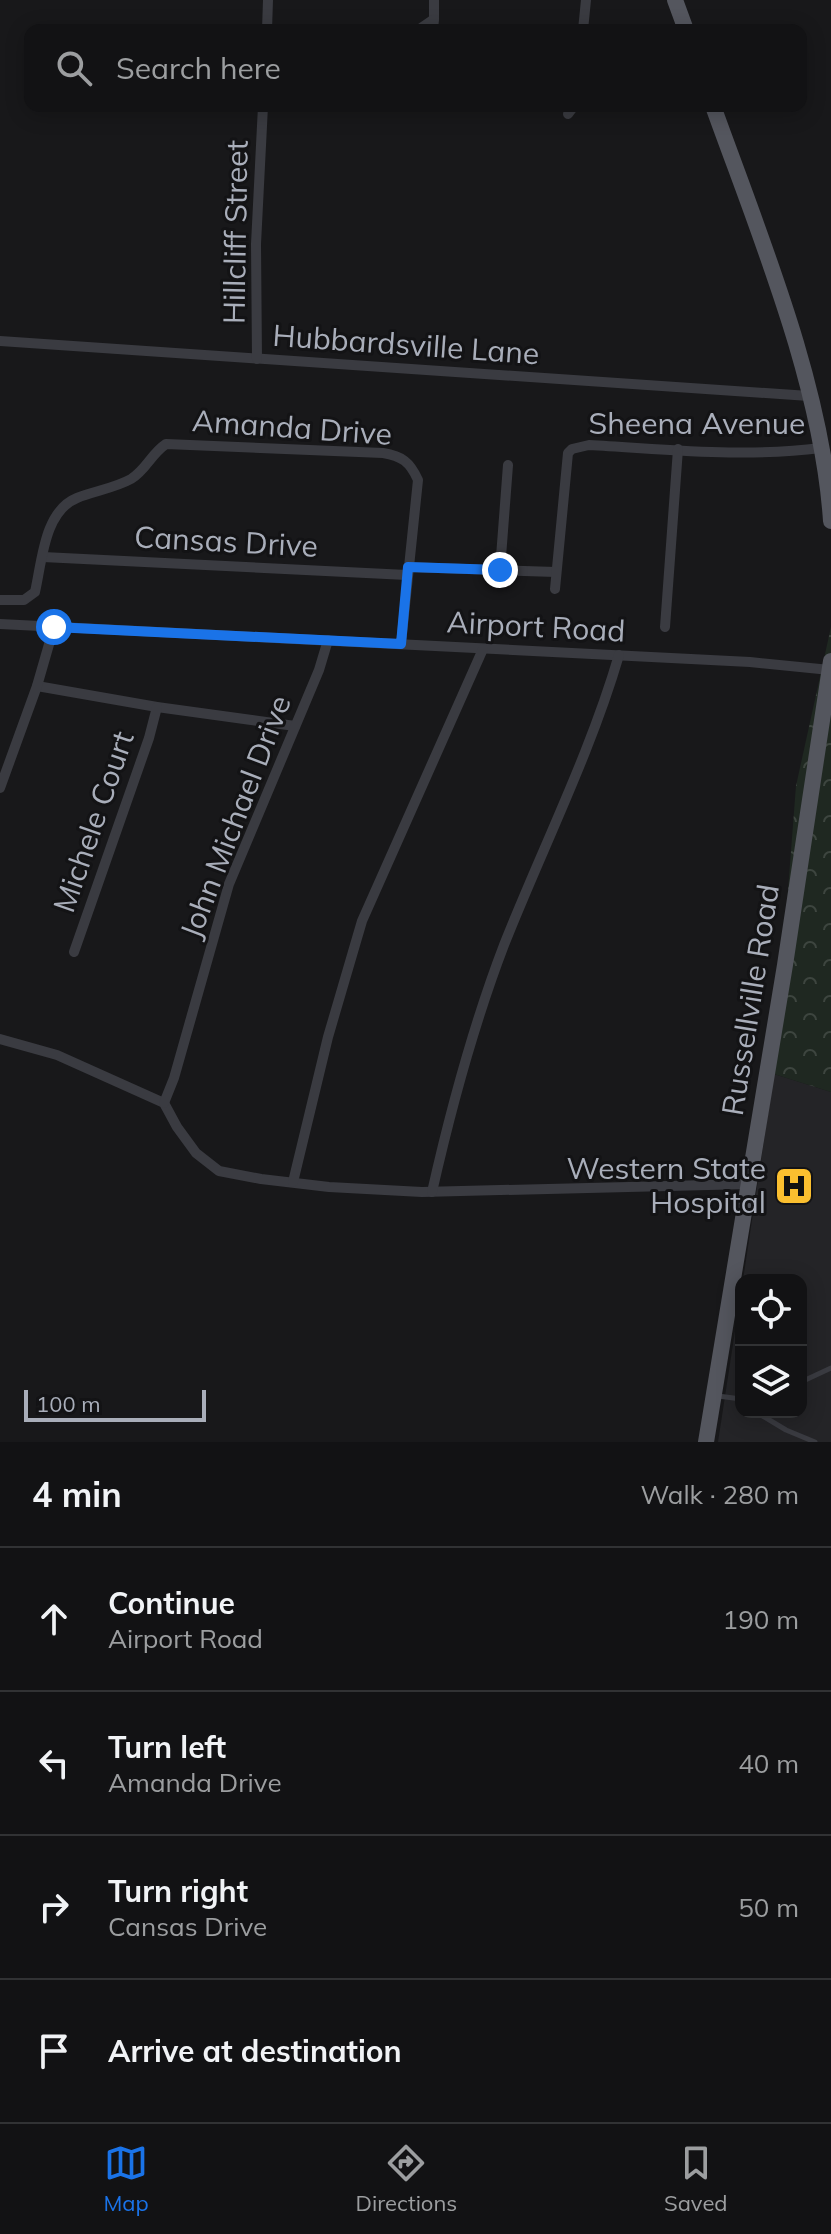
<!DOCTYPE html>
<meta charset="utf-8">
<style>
:root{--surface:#121214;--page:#1b1b1d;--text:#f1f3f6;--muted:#9c9ea0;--line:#313234;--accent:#1a73e8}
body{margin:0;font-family:Mulish,sans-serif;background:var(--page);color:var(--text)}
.controls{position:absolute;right:24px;bottom:24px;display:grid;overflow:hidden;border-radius:16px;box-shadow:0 4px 20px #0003}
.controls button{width:72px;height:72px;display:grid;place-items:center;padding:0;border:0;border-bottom:2px solid var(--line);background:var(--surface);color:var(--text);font:40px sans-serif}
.scale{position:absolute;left:24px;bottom:20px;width:182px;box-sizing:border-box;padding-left:8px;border:4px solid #a9aeba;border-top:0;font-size:22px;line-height:28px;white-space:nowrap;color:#a9aeba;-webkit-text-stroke:6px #131315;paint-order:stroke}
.stop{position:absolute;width:24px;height:24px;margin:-18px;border:6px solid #1a73e8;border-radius:50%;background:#fff}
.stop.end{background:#1a73e8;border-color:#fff;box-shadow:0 2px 8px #0008}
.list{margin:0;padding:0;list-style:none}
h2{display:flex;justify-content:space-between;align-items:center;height:104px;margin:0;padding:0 32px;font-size:34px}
h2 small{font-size:26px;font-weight:400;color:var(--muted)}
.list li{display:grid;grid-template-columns:52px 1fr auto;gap:24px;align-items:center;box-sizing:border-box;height:144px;padding:0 32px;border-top:2px solid var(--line)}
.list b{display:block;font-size:30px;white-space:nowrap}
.list p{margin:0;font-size:26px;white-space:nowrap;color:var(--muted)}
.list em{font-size:26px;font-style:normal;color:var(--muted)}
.icon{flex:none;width:44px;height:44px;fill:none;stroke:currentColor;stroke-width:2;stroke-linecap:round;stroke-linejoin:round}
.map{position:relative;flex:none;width:831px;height:1442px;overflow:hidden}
.search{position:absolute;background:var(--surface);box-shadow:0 4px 20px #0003;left:24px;right:24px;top:24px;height:88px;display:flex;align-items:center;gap:20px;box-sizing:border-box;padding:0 28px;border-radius:16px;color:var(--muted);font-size:30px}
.sheet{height:680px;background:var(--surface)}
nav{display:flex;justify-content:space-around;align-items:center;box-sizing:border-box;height:112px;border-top:2px solid var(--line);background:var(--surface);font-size:22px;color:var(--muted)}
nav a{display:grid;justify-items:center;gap:4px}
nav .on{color:var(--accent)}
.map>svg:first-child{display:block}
</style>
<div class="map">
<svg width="831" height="1442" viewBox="0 0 831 1442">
<defs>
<pattern id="forest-crowns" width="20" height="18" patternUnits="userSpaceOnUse" patternTransform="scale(2)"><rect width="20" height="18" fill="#1f2821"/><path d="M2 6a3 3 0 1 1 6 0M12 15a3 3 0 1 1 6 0" fill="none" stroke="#3d453f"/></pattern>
</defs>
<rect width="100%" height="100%" fill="#18181a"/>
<path fill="#242427" d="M774,1074l57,18v350h-113l23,-150v120h60v-132h-58z"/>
<path fill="url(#forest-crowns)" d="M831,627v465l-57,-18 22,-288z"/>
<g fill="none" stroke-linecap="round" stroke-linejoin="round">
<g stroke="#3a3b41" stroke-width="5">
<path d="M801,1382l30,-14"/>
<path d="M718,1396l23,3"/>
<path d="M760,1412l1,3 25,15 29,12"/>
</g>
<g stroke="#3a3b41" stroke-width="10">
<path d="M434,19v-19"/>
<path d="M267,30l1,-30"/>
<path d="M418,30l16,-11 -1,11"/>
<path d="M583,30l3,-30"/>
<path d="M568,114l6,-8"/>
<path d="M0,341l809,55"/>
<path d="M257,359l-1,-115 7,-138"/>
<path d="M43,557l364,18"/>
<path d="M408,567l148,5"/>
<path d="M500,570l8,-105"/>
<path d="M555,589l13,-136 4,-4 17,-4c77,4 155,13 232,3"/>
<path d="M0,600h24l11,-8c7,-30 9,-81 42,-94 17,-7 38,-10 54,-19 15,-9 20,-25 35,-35l217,9c19,3 27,9 35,27l-17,164"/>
<path d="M0,624l750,38 80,8"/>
<path d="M665,627l13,-178"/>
<path d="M37,686l120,21 138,19"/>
<path d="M0,788l37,-102 17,-59"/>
<path d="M74,952l75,-214 8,-31"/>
<path d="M0,1039l57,16 107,48 13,24 19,26 23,18 42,8 68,8 93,5 327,-8"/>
<path d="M164,1103l10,-25 55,-194 90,-214 9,-30"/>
<path d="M293,1182l35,-145 34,-116 121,-272"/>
<path d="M432,1192c19,-84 41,-166 72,-247 38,-96 86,-191 115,-290"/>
</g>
<g stroke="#54565e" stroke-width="16">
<path d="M675,0l11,30"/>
<path d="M713,106c46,128 109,278 118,415"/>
<path d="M706,1442l79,-477 46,-304"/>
</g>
</g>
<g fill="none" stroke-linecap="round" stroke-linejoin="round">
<path stroke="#1a73e8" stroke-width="10" d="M54,627l347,17 7,-77 92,3"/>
</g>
<defs>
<g id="hospital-square" transform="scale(2)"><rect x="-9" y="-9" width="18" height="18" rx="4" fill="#fbbf2f" stroke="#131315"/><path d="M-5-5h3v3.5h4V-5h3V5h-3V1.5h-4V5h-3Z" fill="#111"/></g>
</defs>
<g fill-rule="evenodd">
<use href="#hospital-square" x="794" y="1186"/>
</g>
<g text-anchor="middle" stroke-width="6" stroke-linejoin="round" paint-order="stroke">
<g font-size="30" fill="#a9aeba" stroke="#131315">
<text transform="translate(236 232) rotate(-89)" y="10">Hillcliff Street</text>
<text transform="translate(406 345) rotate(4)" y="10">Hubbardsville Lane</text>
<text x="697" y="434">Sheena Avenue</text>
<text transform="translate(292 428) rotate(4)" y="10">Amanda Drive</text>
<text transform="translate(226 542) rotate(3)" y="10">Cansas Drive</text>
<text transform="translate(536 627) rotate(3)" y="10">Airport Road</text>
<text transform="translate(236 817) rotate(-69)" y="10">John Michael Drive</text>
<text transform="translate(94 822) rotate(-71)" y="10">Michele Court</text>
<text transform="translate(751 1000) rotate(-81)" y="10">Russellville Road</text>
</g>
<g font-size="30" fill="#a9aeba" stroke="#131315" text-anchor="end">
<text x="766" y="1179">Western State<tspan x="766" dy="34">Hospital</tspan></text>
</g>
</g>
</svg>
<div class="controls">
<button><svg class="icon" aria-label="locate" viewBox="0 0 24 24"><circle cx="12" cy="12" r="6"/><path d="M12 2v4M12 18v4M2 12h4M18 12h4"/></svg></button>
<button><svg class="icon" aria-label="layers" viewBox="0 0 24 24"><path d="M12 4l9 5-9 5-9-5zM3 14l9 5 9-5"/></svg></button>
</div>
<div class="scale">100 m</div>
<div class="stop" style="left:54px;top:627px"></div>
<div class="stop end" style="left:500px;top:570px"></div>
<div class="search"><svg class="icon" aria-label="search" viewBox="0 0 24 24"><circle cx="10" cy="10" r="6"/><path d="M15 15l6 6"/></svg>Search here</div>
</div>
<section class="sheet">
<h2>4 min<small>Walk · 280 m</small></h2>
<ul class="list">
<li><svg class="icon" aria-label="ahead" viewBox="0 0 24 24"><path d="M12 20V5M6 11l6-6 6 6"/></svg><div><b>Continue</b><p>Airport Road</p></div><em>190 m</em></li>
<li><svg class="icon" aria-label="left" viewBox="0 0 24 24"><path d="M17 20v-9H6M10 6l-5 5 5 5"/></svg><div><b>Turn left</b><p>Amanda Drive</p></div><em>40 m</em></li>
<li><svg class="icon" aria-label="right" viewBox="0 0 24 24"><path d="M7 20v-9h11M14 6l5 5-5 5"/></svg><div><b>Turn right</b><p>Cansas Drive</p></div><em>50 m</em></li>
<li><svg class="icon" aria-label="arrive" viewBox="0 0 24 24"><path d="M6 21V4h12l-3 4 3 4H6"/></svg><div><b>Arrive at destination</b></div></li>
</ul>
</section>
<nav>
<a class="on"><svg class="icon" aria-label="map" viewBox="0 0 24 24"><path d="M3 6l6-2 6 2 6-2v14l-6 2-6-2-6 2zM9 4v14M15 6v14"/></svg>Map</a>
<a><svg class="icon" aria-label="directions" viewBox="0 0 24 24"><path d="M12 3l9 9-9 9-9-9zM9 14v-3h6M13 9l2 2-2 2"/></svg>Directions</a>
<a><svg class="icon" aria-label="saved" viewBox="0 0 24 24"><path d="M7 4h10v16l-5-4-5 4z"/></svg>Saved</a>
</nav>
